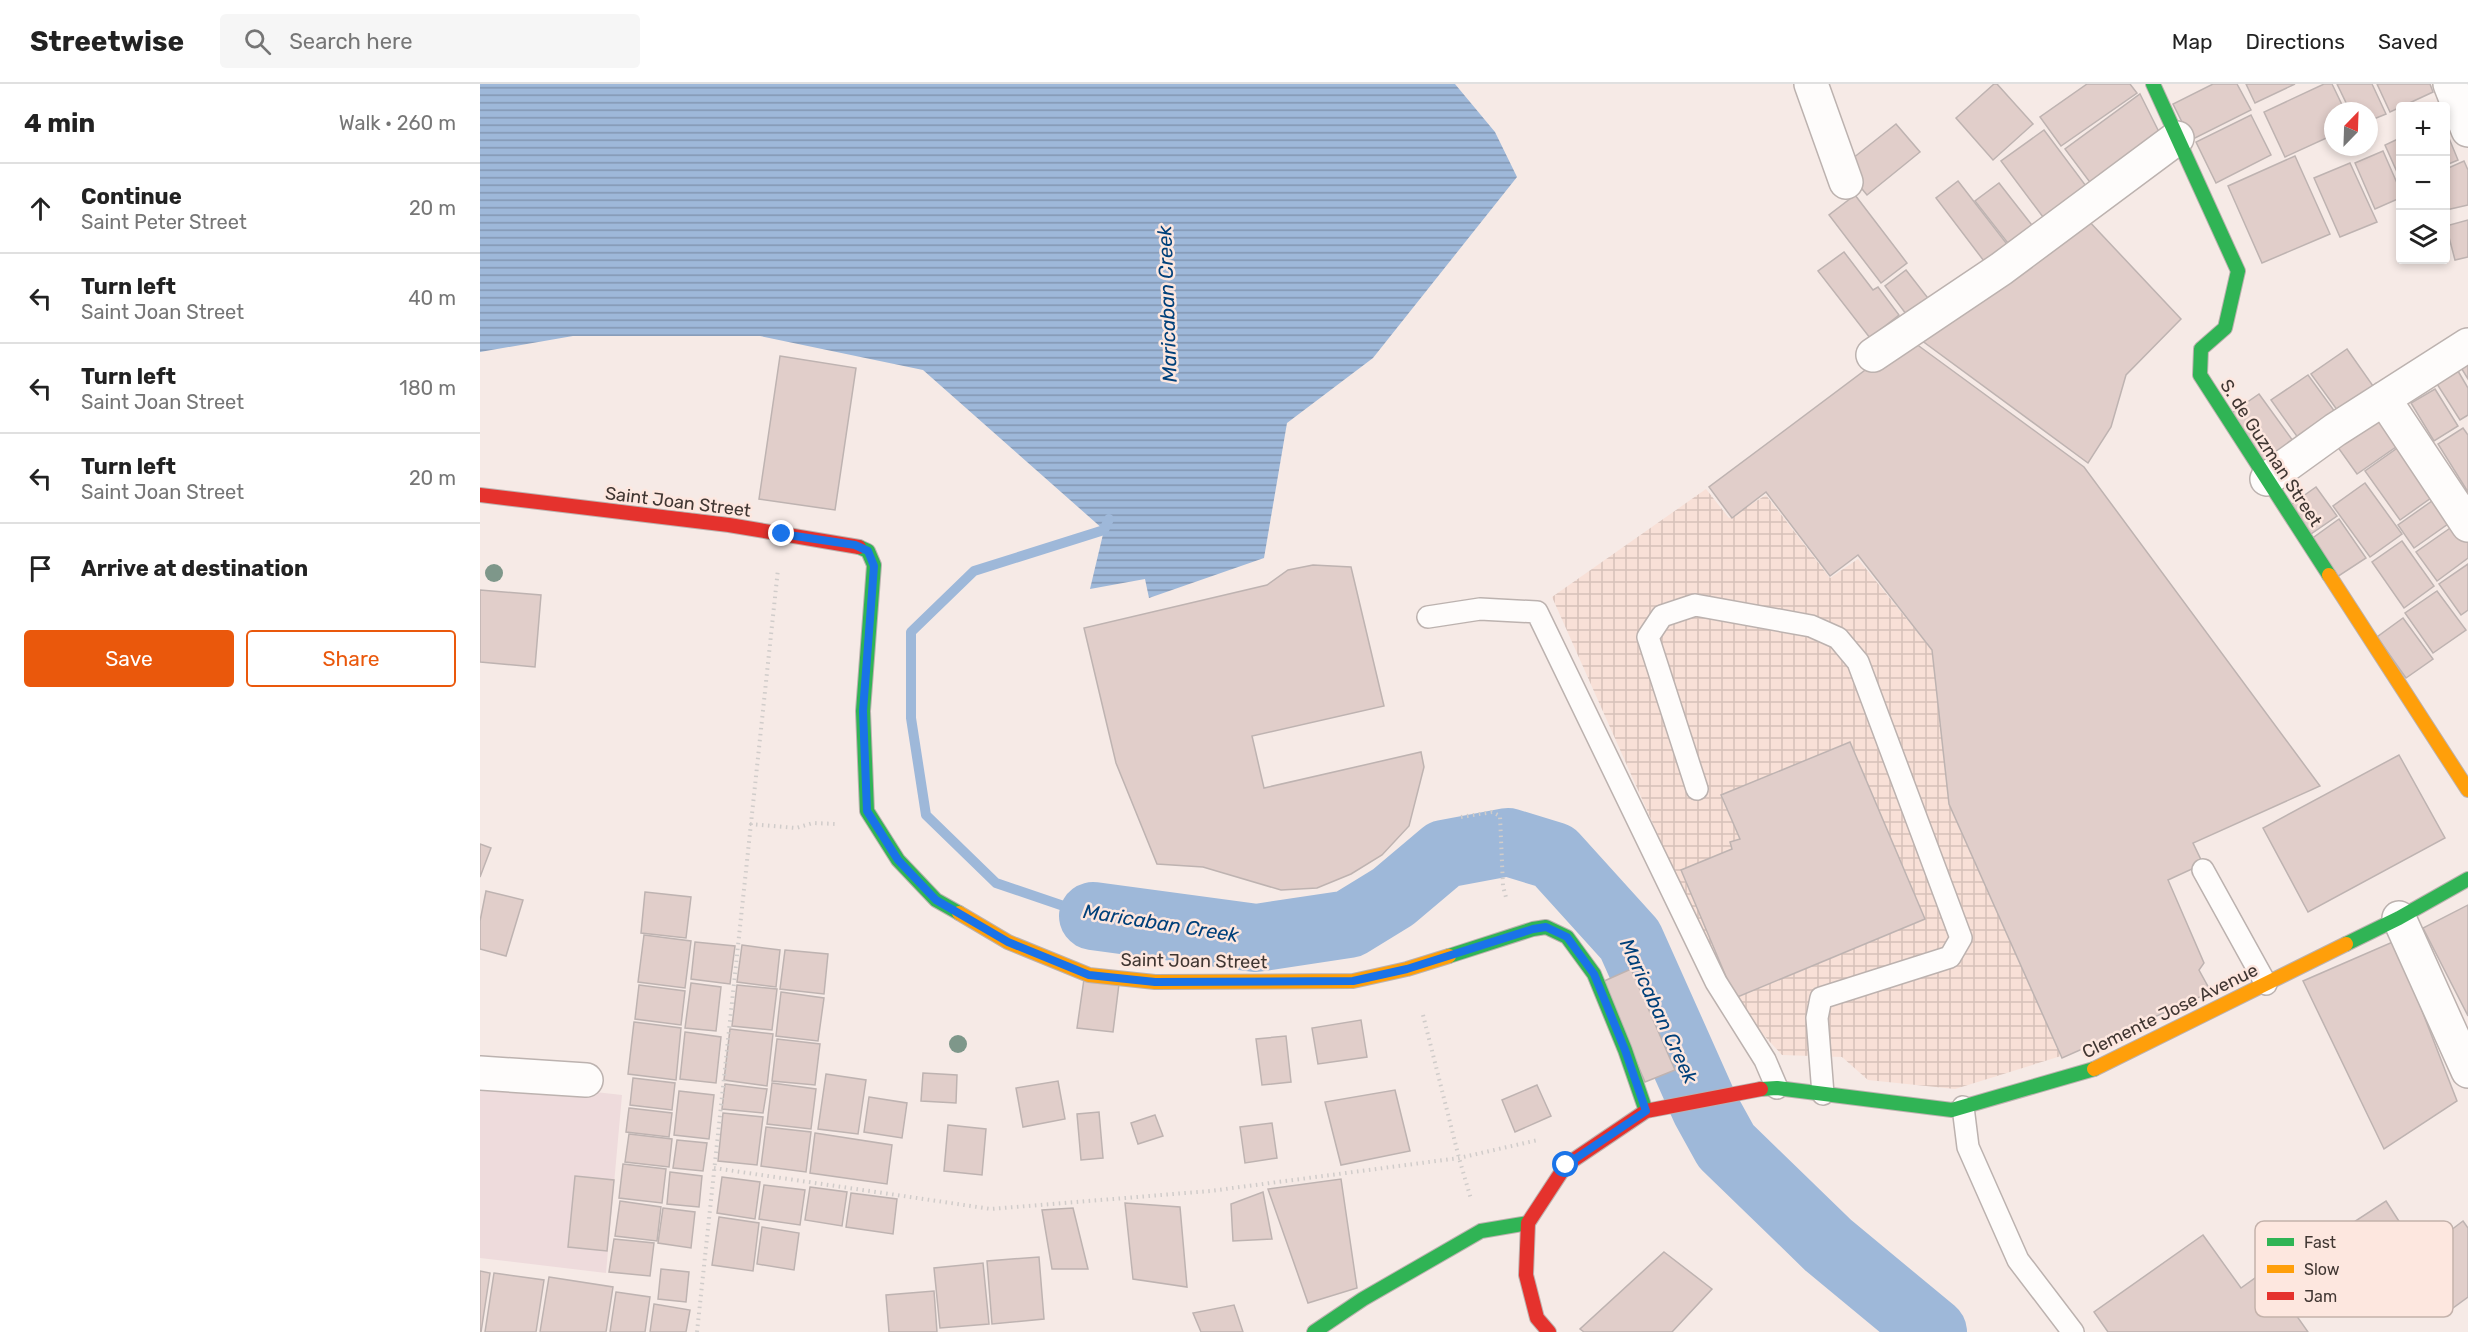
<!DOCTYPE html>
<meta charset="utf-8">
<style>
:root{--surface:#fff;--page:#f6f6f6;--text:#222;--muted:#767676;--line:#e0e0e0;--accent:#ea580c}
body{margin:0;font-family:Rubik,sans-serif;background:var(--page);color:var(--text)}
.controls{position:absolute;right:18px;top:18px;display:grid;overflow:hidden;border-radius:6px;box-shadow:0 3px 9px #0003}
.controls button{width:54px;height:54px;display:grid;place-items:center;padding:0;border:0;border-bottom:2px solid var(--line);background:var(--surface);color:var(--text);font:30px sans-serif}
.compass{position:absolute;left:1844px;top:18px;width:54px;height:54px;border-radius:50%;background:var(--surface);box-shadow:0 3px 9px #0003;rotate:23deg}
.stop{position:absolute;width:18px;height:18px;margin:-14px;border:4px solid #1a73e8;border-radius:50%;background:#fff}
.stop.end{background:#1a73e8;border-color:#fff;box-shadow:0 2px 6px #0008}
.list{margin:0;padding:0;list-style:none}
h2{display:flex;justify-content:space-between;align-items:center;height:78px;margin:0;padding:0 24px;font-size:26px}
h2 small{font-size:20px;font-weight:400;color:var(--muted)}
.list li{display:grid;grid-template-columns:39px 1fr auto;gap:18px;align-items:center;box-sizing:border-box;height:90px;padding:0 24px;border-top:2px solid var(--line)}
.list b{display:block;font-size:22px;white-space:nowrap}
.list p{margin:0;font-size:20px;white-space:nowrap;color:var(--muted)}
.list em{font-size:20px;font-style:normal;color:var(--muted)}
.actions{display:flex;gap:12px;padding:18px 24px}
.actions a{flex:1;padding:14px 0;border:2px solid var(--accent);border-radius:6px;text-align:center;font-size:21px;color:var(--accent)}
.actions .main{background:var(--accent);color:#fff}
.icon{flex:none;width:33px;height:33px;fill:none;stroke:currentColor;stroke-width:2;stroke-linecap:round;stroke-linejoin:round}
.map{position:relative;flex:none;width:1988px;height:1248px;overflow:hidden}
header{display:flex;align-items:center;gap:36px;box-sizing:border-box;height:84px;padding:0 30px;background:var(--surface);border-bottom:2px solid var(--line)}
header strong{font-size:28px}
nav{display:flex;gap:33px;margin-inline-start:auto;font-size:21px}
.search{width:420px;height:54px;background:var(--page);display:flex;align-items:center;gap:15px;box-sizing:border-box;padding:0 21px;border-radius:6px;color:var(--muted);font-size:22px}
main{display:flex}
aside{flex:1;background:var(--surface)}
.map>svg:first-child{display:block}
</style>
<header>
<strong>Streetwise</strong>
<div class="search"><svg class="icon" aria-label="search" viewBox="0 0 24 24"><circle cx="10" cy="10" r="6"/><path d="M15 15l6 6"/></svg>Search here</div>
<nav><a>Map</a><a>Directions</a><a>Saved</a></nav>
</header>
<main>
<aside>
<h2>4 min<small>Walk · 260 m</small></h2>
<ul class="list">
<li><svg class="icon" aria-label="ahead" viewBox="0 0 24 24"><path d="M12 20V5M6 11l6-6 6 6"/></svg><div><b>Continue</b><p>Saint Peter Street</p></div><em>20 m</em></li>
<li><svg class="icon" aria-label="left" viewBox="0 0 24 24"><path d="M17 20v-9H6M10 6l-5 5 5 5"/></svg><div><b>Turn left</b><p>Saint Joan Street</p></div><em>40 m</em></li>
<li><svg class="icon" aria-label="left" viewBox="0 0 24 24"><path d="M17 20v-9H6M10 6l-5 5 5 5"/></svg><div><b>Turn left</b><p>Saint Joan Street</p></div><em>180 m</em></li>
<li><svg class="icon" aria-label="left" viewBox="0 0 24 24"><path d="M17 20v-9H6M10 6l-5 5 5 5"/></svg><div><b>Turn left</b><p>Saint Joan Street</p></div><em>20 m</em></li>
<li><svg class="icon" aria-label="arrive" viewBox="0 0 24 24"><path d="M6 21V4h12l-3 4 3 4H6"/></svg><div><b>Arrive at destination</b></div></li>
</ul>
<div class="actions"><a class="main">Save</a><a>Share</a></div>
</aside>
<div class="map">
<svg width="1988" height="1248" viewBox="0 0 1988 1248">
<defs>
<pattern id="industrial-grid" width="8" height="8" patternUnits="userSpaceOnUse" patternTransform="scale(1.5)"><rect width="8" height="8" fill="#f8e0d7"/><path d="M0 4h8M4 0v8" fill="none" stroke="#d6c1b9"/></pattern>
<pattern id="water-rules" width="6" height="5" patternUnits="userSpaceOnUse" patternTransform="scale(1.5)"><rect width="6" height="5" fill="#9eb8d9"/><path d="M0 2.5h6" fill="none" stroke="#8296b1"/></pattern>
</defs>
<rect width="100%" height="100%" fill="#f6eae6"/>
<path fill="#eedbdc" d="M0,995l142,16 -16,178 -126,-15z"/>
<path fill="url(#industrial-grid)" d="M1226,405l23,29 37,-23 64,83 28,-19 74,91 17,154 112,252 -106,33 -87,-9 -26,-23 -60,-2 -50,-54 -180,-404z"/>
<path fill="url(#water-rules)" d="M0,0h975l40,48 22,45 -144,181 -86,65 -23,135 -115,40 -4,-19 -55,10 14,-59 -181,-160 -163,-34h-187l-93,16z"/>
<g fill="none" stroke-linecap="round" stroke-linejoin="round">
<path stroke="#9eb8d9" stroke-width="10" d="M613,832l-97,-33 -70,-68 -15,-97v-86l63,-61 130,-41 5,-11"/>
<path stroke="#9eb8d9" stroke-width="68" d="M613,832l163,22 93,-14 44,-27 51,-43 64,-12 46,14 76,84 75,168 21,38 102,99 105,87"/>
</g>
<g fill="#e1ceca" stroke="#beb3b1" stroke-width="1.5">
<path d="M1514,0h3l36,40 -40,36 -37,-42z"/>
<path d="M1607,0h43l7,9 -76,53 -21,-29z"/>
<path d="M1733,0h24l14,26 -60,30 -18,-36z"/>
<path d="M1766,0h49l-40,19z"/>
<path d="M1844,0h8l13,27h-12v24l-48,22 -21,-45z"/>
<path d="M1857,0h35l14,30 -17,7v-10h-19z"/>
<path d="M1897,0h53l3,8 -43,20z"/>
<path d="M1660,10l20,40 -68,51 -27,-36z"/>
<path d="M1771,31l20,40 -55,28 -20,-41z"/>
<path d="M1416,40l24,28 -53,43 -24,-29z"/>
<path d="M1564,46l42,56 -43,31 -42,-56z"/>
<path d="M1966,47l12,29 -12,5z"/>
<path d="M1920,54v33l-3,1 -12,-27z"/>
<path d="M1903,67l17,39v8l-25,11 -20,-46z"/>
<path d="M1815,72l35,78 -68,29 -34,-77z"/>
<path d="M1984,77l4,9v35l-22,5v-41z"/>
<path d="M1870,79l27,59 -37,15 -26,-59z"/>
<path d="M1478,97l52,67 -23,17 -51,-67z"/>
<path d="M1519,99l36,46 -24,18 -36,-46z"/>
<path d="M1375,111l52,68 -26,20 -52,-68z"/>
<path d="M1606,134l95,101 -55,56 -15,52 -23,36 -167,-123z"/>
<path d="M1988,136v37l-13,3 -9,-34z"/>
<path d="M1364,168l29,38 5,-3 21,28 -29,23 -52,-67z"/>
<path d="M1426,186l25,32 -22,16 -24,-32z"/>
<path d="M1428,254l176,129 236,319 -127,57 10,21 -35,16 36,83 -5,7 12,22 -149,66 -113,-254 -17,-154 -74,-95 -28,21 -64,-84 -34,26 -23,-31z"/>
<path d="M1867,265l31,44 -35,25 -32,-44z"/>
<path d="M300,272l76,12 -21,142 -76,-11z"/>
<path d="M1988,277v18l-8,-13z"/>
<path d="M1978,287l10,17v27l-8,5 -23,-36z"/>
<path d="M1828,291l30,41 -37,26 -30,-42z"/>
<path d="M1955,305l23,37 -24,15 -23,-38z"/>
<path d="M1779,310l37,51 -30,21 -37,-51z"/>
<path d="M1901,320l25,36 -49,34 -25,-35z"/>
<path d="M1983,344l5,7v57l-30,-48z"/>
<path d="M1923,360l35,49 -38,27 -35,-49z"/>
<path d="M1885,399l37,51 -32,23 -37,-51z"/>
<path d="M1836,403l21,29 -29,20 -20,-29z"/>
<path d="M1959,412l16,23 -41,29 -16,-23z"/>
<path d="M1859,435l27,39 -29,19 -27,-37z"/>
<path d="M1976,440l12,17v17l-31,23 -21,-29z"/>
<path d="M1922,457l32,45 -30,22 -32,-46z"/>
<path d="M1988,480v46l-7,5 -22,-31z"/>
<path d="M833,481l38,2 33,139 -132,30 12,52 157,-36 3,15 -15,59 -27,29 -31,19 -34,14 -36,2 -78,-23 -46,-3 -41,-101 -32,-135 183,-43 21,-15z"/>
<path d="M0,506l61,5 -6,72 -55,-5z"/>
<path d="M1957,507l29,39 -33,23 -28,-40z"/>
<path d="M1923,534l30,41 -27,19 -29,-41z"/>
<path d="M1370,658l75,177 -190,79 -54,-128 51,-21 -2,-7 10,-3 -19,-44z"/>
<path d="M1919,671l46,83 -137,74 -45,-84z"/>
<path d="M0,760l11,4 -11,29z"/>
<path d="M6,807l37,9 -17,56 -26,-7v-28z"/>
<path d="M165,808l46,5 -5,41 -45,-5z"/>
<path d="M1988,821v111l-45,-88z"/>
<path d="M164,851l47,6 -6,47 -47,-6z"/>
<path d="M1915,857l62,160 -73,48 -81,-168z"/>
<path d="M215,858l40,4 -5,38 -39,-5z"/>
<path d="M262,861l38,5 -4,37 -39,-5z"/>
<path d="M305,866l43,4 -4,40 -44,-5z"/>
<path d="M1151,885l44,101 -30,12 -43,-100z"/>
<path d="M604,895l35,5 -6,48 -36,-4z"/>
<path d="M211,899l30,4 -5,44 -31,-3z"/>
<path d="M159,901l46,6 -4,34 -46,-6z"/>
<path d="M257,901l40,4 -5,41 -40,-4z"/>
<path d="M301,908l43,6 -6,43 -42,-5z"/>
<path d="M881,936l6,37 -49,7 -6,-36z"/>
<path d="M154,938l47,6 -5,52 -48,-6z"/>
<path d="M250,945l43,5 -6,52 -43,-6z"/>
<path d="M205,948l36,5 -5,46 -36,-4z"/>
<path d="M806,952l5,46 -29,3 -6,-46z"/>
<path d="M297,955l43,5 -5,41 -43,-4z"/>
<path d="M443,989l34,2 -1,28 -35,-2z"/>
<path d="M346,990l40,6 -8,54 -40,-5z"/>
<path d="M153,994l42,5 -3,27 -42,-5z"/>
<path d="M578,997l7,38 -42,8 -7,-39z"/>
<path d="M292,999l44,6 -5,40 -44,-5z"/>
<path d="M245,1000l42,5 -4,24 -41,-4z"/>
<path d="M1057,1001l14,31 -36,16 -13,-32z"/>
<path d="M915,1006l15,61 -69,14 -16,-63z"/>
<path d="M199,1007l35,4 -5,44 -35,-4z"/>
<path d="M389,1013l38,6 -5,35 -38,-6z"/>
<path d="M149,1024l43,5 -3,24 -43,-5z"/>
<path d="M619,1028l4,46 -22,2 -4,-46z"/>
<path d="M243,1029l40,4 -6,48 -39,-4z"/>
<path d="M675,1031l8,21 -25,8 -7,-21z"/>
<path d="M792,1039l5,35 -32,5 -5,-36z"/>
<path d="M468,1041l38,4 -4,46 -38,-4z"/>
<path d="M286,1043l45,5 -5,40 -45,-6z"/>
<path d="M335,1049l77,12 -5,39 -77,-11z"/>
<path d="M149,1050l43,5 -3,28 -44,-5z"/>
<path d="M197,1056l30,3 -4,28 -30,-3z"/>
<path d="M143,1080l43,5 -4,34 -43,-5z"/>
<path d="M190,1088l32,4 -3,31 -32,-3z"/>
<path d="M95,1092l39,4 -7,71 -39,-4z"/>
<path d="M242,1093l38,5 -5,37 -38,-6z"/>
<path d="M861,1095l16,109 -49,15 -40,-114z"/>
<path d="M284,1101l41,5 -5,35 -41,-6z"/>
<path d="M330,1103l37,5 -5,34 -37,-6z"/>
<path d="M783,1108l9,47 -39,2 -2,-37z"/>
<path d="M371,1109l46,6 -4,35 -47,-7z"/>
<path d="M140,1117l41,6 -4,34 -42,-5z"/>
<path d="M1906,1117l25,39 -72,46 -25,-38z"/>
<path d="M645,1119l55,4 7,80 -54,-8z"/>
<path d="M183,1124l32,4 -4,36 -33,-5z"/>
<path d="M593,1124l15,61h-36l-10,-59z"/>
<path d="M239,1133l40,6 -6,48 -41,-6z"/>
<path d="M1983,1137l5,7v69l-26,19 -38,-50z"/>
<path d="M282,1143l37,6 -5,37 -37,-6z"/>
<path d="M1723,1151l38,53 53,-38 32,44 -30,21 12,17h-200l-14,-20z"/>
<path d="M134,1155l40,4 -4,33 -41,-4z"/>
<path d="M1184,1168l48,37 -40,43h-88l-4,-3z"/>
<path d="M559,1173l5,62 -52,5 -5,-63z"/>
<path d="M503,1179l6,61 -49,4 -6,-60z"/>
<path d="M181,1185l28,3 -3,30 -28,-3z"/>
<path d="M0,1187l10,2 -9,59h-1z"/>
<path d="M14,1189l50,7 -8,52h-51z"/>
<path d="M69,1193l64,10 -7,45h-66z"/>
<path d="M454,1207l3,41h-48l-3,-37z"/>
<path d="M136,1208l34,5 -5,35h-35z"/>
<path d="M174,1220l36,6 -4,22h-36z"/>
<path d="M754,1221l9,27h-42l-8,-19z"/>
</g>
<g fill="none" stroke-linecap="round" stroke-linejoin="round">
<g stroke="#bcb2af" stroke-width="24">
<g id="lane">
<path d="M948,533l52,-8 57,3 179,370 49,78 12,28"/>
<path d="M1217,705l-49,-152 14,-21 33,-11 116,21 27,12 20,24 103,276 -11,19 -129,41 -4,20 6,76"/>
<path d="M1723,786l63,114"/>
<path d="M1483,1023l5,40 50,113 55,72"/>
</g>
</g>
<g stroke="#bcb2af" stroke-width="36">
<g id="street">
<path d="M1331,0l35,98"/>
<path d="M1970,0l18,46"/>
<path d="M1393,271l128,-86 176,-131"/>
<path d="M1904,315l84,126"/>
<path d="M1787,395l68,-49 133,-85"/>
<path d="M1919,834l69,153"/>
<path d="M0,989l106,7"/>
</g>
</g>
<g stroke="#bcb2af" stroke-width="16">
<g id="fast">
<path d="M1673,0l85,187 -13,57 -24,21 -1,26 129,200"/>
<path d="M379,463l9,4 6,14 -11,146 4,100 31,49 38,40 23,13"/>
<path d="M1866,860l53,-26 69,-39"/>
<path d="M969,872l84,-27 13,-2 21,10 27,37 31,76 21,61"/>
<path d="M1281,1005l16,-1 175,22 142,-41"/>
<path d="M834,1248l49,-33 118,-68 47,-8"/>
</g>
</g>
<g stroke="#bcb2af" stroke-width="16">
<g id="slow">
<path d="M1849,491l139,215"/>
<path d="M479,829l49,29 81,33 66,7 198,-1 54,-12 42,-13"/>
<path d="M1614,985l252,-125"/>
</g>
</g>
<g stroke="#bcb2af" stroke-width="16">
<g id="jam">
<path d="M0,411l249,30 130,22"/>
<path d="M1069,1248l-12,-14 -11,-43 2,-52 38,-58 80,-54 115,-22"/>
</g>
</g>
<g stroke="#d0ccca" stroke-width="4" stroke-dasharray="1.5 4.5" stroke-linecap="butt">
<path d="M981,733l31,-5 8,4 3,70 4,15"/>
<path d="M270,740l46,4 17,-5 23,1"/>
<path d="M943,931l36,143 12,41"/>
<path d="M234,1084l277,41 219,-18 249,-33 79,-18"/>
<path d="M217,1248l81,-763"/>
</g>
<use href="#lane" stroke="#fefcfb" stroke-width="21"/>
<use href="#street" stroke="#fefcfb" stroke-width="33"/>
<use href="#fast" stroke="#30b455" stroke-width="14"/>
<use href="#slow" stroke="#ff9f0a" stroke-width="14"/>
<use href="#jam" stroke="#e5322d" stroke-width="14"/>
</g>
<g fill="#7e978a">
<circle cx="14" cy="489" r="9"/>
<circle cx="478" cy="960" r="9"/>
</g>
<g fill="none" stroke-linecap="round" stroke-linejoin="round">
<path stroke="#1a73e8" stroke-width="8" d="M302,450l73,11 13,6 6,15 -11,145 4,100 31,49 38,40 72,42 81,33 66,7 198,-1 54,-12 126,-40 13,-2 21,10 27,37 31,76 21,61 -80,54"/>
</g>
<g text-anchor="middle" stroke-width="5" stroke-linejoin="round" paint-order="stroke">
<g font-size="18" fill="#403632" stroke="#fde7df">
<text transform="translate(1791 369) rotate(57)" y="6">S. de Guzman Street</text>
<text transform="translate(198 418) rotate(7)" y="6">Saint Joan Street</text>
<text transform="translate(714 877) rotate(1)" y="6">Saint Joan Street</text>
<text transform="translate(1690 927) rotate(-26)" y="6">Clemente Jose Avenue</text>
</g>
<g font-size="20" font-style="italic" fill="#00407a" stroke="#fde7df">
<text transform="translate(687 220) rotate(-92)" y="7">Maricaban Creek</text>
<text transform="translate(681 839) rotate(9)" y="7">Maricaban Creek</text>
<text transform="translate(1179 927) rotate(65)" y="7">Maricaban Creek</text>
</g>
</g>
<rect x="1775" y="1137" width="198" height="96" rx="9" fill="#fde7df" stroke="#c4b2ab" stroke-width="1.5"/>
<rect x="1787" y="1154" width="27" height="8" fill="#30b455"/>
<rect x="1787" y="1181" width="27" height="8" fill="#ff9f0a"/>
<rect x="1787" y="1208" width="27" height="8" fill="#e5322d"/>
<g font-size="16" fill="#403632">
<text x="1824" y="1164">Fast</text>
<text x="1824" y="1191">Slow</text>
<text x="1824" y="1218">Jam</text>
</g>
</svg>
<div class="controls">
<button>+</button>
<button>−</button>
<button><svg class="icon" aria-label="layers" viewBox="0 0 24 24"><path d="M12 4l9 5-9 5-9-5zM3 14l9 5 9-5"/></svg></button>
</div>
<svg class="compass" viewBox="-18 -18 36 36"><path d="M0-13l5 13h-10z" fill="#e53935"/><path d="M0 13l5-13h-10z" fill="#767676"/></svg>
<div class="stop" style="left:1086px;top:1081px"></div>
<div class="stop end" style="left:302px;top:450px"></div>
</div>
</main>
